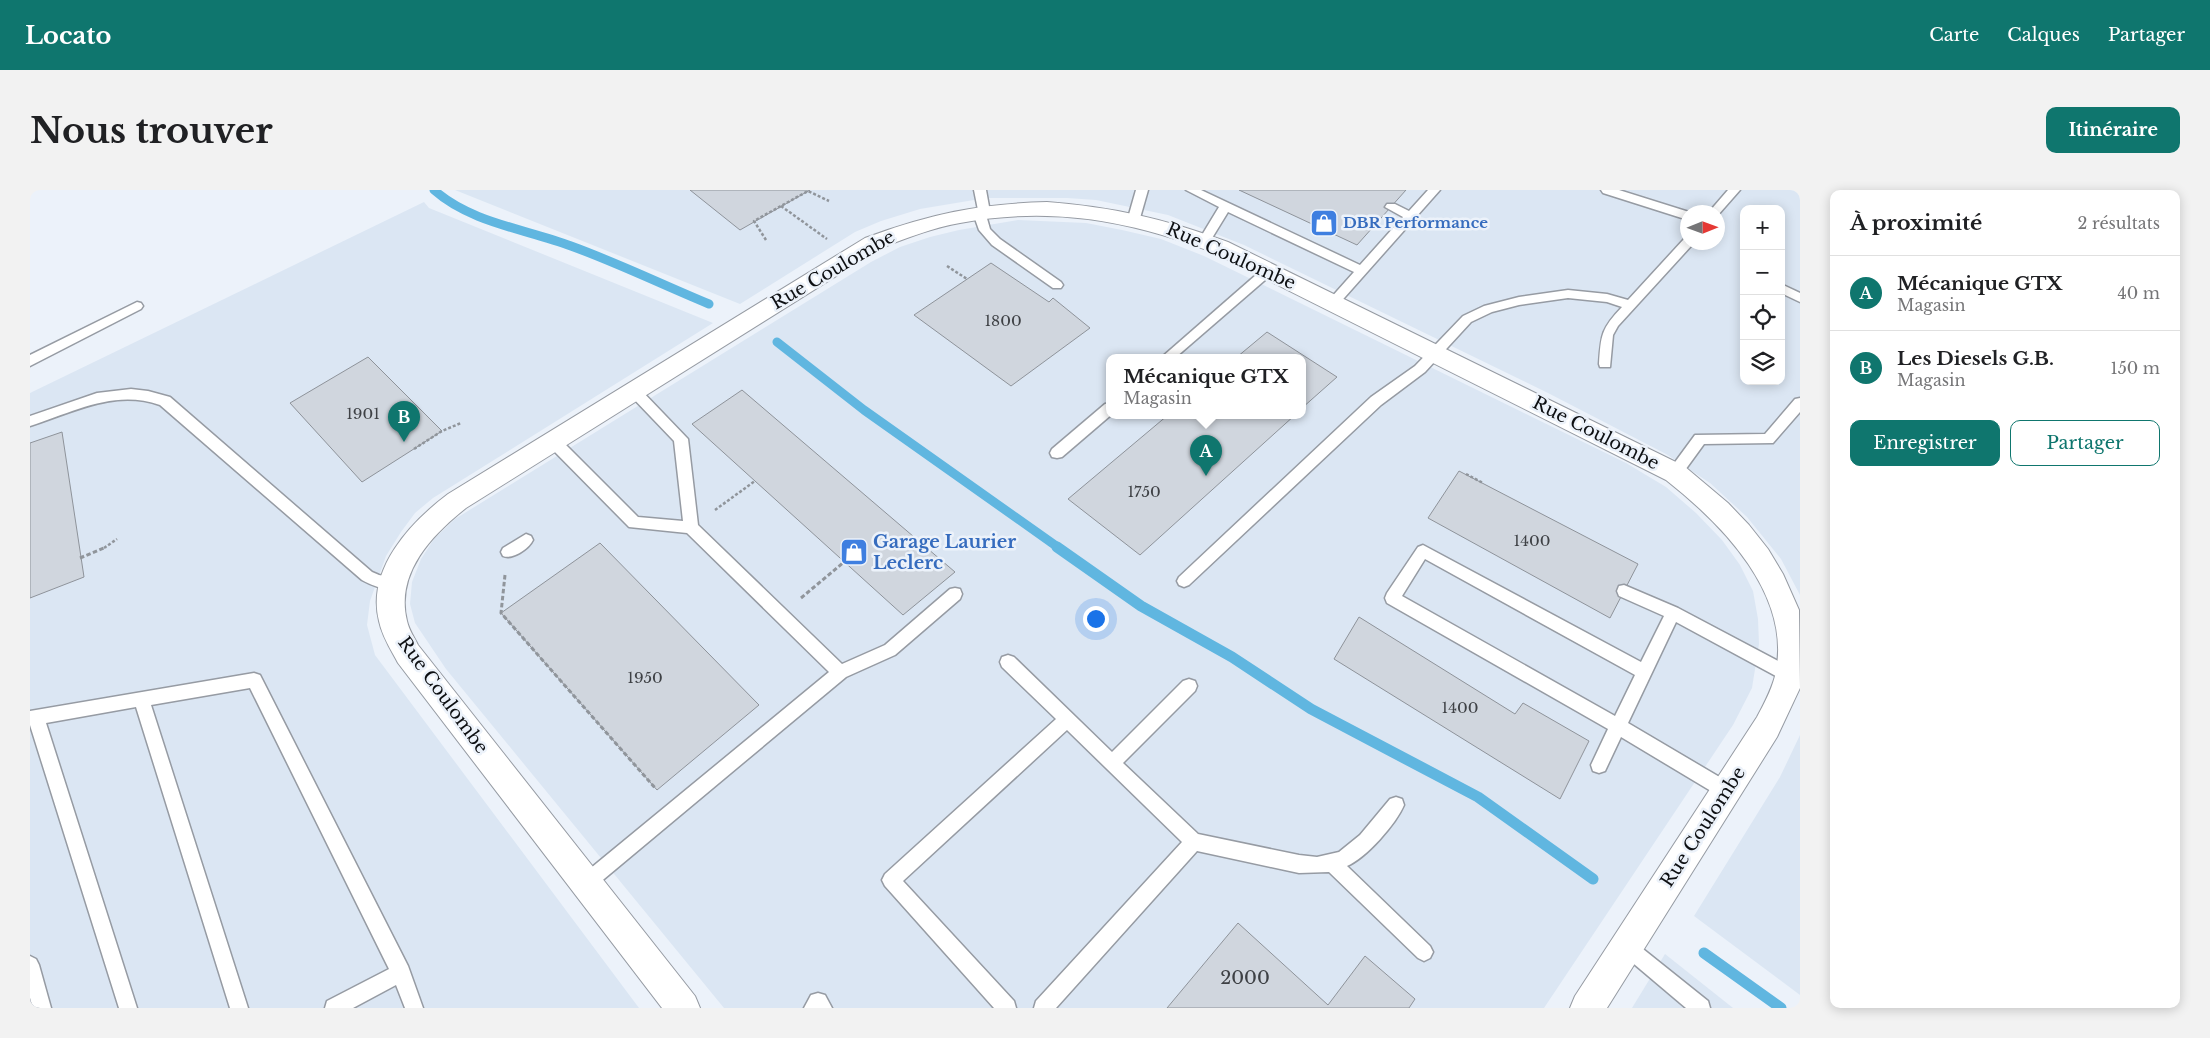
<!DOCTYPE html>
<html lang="fr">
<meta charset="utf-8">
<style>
:root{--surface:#fff;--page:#f2f2f2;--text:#202124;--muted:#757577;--line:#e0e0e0;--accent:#0f766e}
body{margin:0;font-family:"Libre Baskerville",serif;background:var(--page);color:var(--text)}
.controls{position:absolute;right:15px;top:15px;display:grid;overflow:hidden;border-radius:10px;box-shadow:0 2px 12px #0003}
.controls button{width:45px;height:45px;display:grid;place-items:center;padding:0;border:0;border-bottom:1px solid var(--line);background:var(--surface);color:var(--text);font:25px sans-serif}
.compass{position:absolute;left:1650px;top:15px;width:45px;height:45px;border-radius:50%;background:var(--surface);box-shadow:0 2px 12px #0003;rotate:89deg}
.you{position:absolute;left:1065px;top:428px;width:18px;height:18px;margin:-12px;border:4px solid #fff;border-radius:50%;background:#1a73e8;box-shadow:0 0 0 8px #1a73e833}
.badge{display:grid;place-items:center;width:32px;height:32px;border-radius:50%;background:var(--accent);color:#fff;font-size:16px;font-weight:700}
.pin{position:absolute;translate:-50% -41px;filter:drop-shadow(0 1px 2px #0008)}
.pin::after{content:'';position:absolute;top:26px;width:18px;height:15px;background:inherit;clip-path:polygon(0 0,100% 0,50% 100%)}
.popup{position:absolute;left:1076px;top:164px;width:200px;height:65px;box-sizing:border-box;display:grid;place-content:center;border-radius:10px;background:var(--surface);filter:drop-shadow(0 1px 4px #0005);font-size:16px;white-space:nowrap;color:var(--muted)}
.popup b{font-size:19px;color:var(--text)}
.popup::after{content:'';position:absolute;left:50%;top:100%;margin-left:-10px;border:10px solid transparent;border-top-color:var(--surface)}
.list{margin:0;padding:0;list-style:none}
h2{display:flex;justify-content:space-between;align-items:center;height:65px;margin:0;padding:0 20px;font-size:21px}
h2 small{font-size:16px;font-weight:400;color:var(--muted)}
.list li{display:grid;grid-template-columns:32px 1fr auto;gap:15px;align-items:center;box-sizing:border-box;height:75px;padding:0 20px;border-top:1px solid var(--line)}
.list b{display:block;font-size:19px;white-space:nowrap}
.list p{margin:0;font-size:16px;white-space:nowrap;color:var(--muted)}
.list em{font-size:16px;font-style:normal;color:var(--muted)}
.actions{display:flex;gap:10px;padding:15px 20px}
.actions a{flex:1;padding:11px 0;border:1px solid var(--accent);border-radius:10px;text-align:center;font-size:18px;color:var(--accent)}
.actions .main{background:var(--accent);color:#fff}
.icon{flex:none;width:28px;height:28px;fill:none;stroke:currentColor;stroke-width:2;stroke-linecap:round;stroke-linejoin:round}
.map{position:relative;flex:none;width:1770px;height:818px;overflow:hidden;border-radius:10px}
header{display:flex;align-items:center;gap:30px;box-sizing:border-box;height:70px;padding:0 25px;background:var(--accent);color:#fff}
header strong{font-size:24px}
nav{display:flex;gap:28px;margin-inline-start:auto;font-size:18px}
.intro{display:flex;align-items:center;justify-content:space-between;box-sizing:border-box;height:120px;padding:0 30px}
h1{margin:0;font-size:35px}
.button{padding:12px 22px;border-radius:10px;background:var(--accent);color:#fff;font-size:18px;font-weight:700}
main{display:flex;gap:30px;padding:0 30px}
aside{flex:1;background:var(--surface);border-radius:10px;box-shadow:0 2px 12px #0003}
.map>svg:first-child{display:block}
</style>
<header>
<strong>Locato</strong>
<nav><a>Carte</a><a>Calques</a><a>Partager</a></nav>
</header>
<div class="intro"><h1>Nous trouver</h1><a class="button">Itinéraire</a></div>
<main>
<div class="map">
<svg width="1770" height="818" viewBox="0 0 1770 818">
<rect width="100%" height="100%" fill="#ecf2fa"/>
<g fill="#dbe6f3" fill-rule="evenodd">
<path d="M425,0h1345v405l-19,-36 -34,-42 -37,-34 -44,-29 -118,-61 -304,-148 -76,-30 -72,-15 -29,-2h-81l-66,11 -39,12 -26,11 -115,72zM1714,19h37v172h-37zM1658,22h30v30h-30z"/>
<path d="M394,12l5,6 284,115 -280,175 -18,15 -14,19 -15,24 -16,45 -3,24 8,30 264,353h-609v-615z"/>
<path d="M988,30l68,3 36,7 39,9 43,17 422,207 40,24 30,26 26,27 18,25 13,26 5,28 1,25 -7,44 -19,37 -189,283h-820l-278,-339 -31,-46 -5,-19 2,-22 9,-23 13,-20 21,-20 416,-257 29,-15 30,-10 29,-7zM1080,167h192v58h-192z"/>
<path d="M1770,545v260l-106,-79 86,-139z"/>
<path d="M1635,764l68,54h-101z"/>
</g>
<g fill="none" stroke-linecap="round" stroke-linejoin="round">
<g stroke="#60b6e0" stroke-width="9">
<path d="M404,0c37,33 92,39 137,56 47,17 92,39 138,58"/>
<path d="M747,152l87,68 195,138"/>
</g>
<g stroke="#60b6e0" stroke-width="11">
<path d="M1027,357l84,59 91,51 79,52 167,88 115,82"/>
<path d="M1674,763l77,55"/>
</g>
</g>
<g fill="#d0d6de" stroke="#8e939a">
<path d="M660,0h120l-70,40z"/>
<path d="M1209,0h167l-49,55z"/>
<path d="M961,73l58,39 4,-4 37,30 -79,58 -97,-71z"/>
<path d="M1237,142l70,45 -35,31v-51h-65z"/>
<path d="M338,167l74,74 -80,51 -72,-79z"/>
<path d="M712,200l213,182 -52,43 -211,-191z"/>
<path d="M1138,225h127l-155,140 -72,-56z"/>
<path d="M32,242l22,145 -54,21v-155z"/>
<path d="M1429,281l179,93 -28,54 -182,-100z"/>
<path d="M570,353l159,162 -102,85 -156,-177z"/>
<path d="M1329,427l156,97 8,-11 66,38 -29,58 -226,-140z"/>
<path d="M1208,733l90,82 37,-49 50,43 -6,9h-242z"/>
</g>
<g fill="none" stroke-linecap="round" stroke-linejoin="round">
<g stroke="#969ba3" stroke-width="3">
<g id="service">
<path d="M944,0h12l4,22 -4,3 4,14 10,10 61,43 2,3 -2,3h-8l-61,-43 -13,-15 -6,-17 5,-3z"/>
<path d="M1106,0h12l-8,28 -6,4 -6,-4z"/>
<path d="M1156,0h15l159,75 43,-48 -18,-10 2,-3h8l14,7 19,-21h12l-103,116 -4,1 -6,-4 2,-3 25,-28 -126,-60 -19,31h-8l-2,-3 20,-33z"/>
<path d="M1571,0h18l70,22h-1v8l-85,-27z"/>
<path d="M1698,0h12l-22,25v-3h-9z"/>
<path d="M1658,48v4h6l-2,3 -74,81 -5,9 -3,32h-10l-1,-3c2,-29 2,-35 23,-57l-15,-5 -39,-4 -49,7 -27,7 -21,10 -46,50 -44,33 -192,180 -5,2 -5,-2 -2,-4 2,-4 192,-180 44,-31 48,-50 21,-10 35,-9 49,-7 39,4 21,6 56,-61z"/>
<path d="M1238,77l6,4 -2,3 -96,83h-14l102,-89z"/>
<path d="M1751,94l19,9v9l-19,-9z"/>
<path d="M107,112l4,1 2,3 -2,3 -111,57v-11z"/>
<path d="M604,196l5,2 49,51 10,86 144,139 43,-19 65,-56 5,-1 5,1 2,5 -2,5 -65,56 -49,22 -254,212 -6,3 -6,-3 -3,-6 3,-6 249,-205 -142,-139 -58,-6 -81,-82 -2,-4 2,-4h10l80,80 45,4 -9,-80 -45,-47 -2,-3 2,-3z"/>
<path d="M101,199l17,2 22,6 202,175 7,3 20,4 2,4 -2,4c-12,5 -26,-1 -37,-7l-202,-175c-46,-16 -86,7 -130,21v-10l67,-23z"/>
<path d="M1770,208v14l-27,31 -69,1 -24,33 -5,1 -5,-1 -2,-4 2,-4 25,-34 70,-1 30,-35z"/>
<path d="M1080,213l1,12 -49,42 -5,1 -5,-1 -2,-4 2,-4 53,-45z"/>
<path d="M496,344l5,2 2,4c-4,9 -21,20 -30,16l-2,-4 2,-4z"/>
<path d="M1393,355l218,117 23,-46 -45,-20 -2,-5 2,-5 5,-1 54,23 117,62 2,5 -2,5 -6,2 -6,-2 -107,-58 -48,101 105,62 2,6 -2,6 -6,2 -6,-2 -100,-60 -16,34 -6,2 -6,-2 -2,-6 17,-36 -221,-126 -2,-5 2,-5 31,-46zM1395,369l210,116 -20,41 -213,-120z"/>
<path d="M978,465l6,2 98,95 71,-71 6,-2 6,2 2,5 -2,5 -72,72 75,71 101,21 18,2 22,-5 21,-17 30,-36 6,-2 6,2 2,6c-8,19 -38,53 -57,61l83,80 3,6 -3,6 -6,3 -6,-3 -89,-86 -30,1 -102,-22 -141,157h-22l2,-7 146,-159 -115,-112 -164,151 111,120 2,7h-22l-109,-122 -3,-6 3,-6 171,-155 -54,-52 -2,-5 2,-5z"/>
<path d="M224,483l6,2 148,291 15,42h-18l-9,-23 -43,23h-28l2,-7 62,-32 -139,-281 -99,17 97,303h-18l-94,-301 -90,16 91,285h-18l-89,-283v-14z"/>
<path d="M1597,748l6,3 75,60 2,7h-24l-65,-55 -3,-6 3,-6z"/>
<path d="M0,766l6,3 3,6 12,43h-18l-3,-10z"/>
<path d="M788,803l7,2 7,13h-28l7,-13z"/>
</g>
</g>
<g stroke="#969ba3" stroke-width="2">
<path id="minor" d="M1017,12c66,5 118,17 181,40l456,224 44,37 21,22 19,24 15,25 16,36 1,78 -23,49 -170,271h-37l5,-12 182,-279c7,-13 14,-26 18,-41 19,-80 -53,-152 -109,-196l-454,-228c-84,-32 -162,-46 -252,-29 -28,5 -53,15 -79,25l-415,260c-34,27 -71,65 -59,113 2,9 7,16 11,24l277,351 5,12h-38l-264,-345c-7,-13 -16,-27 -19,-42 -13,-52 32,-99 69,-127l417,-256c65,-24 112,-34 182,-36z"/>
</g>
<g stroke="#90959b" stroke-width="2.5" stroke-dasharray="3 2" stroke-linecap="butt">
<path d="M751,16l46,33"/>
<path d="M736,50l-12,-19 54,-30 21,10"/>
<path d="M917,76l20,13"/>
<path d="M384,259l28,-18 19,-8"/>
<path d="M1436,284l17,9"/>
<path d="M685,320l40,-29"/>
<path d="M74,358l13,-9"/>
</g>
<g stroke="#90959b" stroke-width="3" stroke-dasharray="4.5 2.5" stroke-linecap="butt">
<path d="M50,368l26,-11"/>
<path d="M475,385l-4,38 155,176"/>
<path d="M771,408l43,-36"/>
</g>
<use href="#service" fill="#fff" fill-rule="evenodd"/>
<use href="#minor" fill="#fff" fill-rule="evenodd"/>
</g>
<defs>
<g id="shop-square" transform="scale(1.4375)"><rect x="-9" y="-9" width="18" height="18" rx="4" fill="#3f7fe0" stroke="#ecf2fa"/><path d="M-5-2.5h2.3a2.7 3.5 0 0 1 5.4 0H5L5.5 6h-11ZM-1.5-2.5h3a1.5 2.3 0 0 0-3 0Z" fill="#fff"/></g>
</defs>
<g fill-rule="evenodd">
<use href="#shop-square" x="1294" y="33"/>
<use href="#shop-square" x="824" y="362"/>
</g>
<g text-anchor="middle" stroke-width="5" stroke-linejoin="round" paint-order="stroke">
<g font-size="15" font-weight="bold" fill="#366cbe" stroke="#ecf2fa" text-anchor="start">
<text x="1313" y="38">DBR Performance</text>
</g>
<g font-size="15" fill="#3e4145">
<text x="973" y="136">1800</text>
<text x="333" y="229">1901</text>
<text x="1114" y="307">1750</text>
<text x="1502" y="356">1400</text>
<text x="615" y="493">1950</text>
<text x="1430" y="523">1400</text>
</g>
<g font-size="18" fill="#0d0f12" stroke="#ecf2fa">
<text transform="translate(1201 66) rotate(24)" y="6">Rue Coulombe</text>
<text transform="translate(803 80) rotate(-30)" y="6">Rue Coulombe</text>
<text transform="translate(1566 243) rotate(27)" y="6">Rue Coulombe</text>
<text transform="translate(413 505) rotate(54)" y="6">Rue Coulombe</text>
<text transform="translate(1673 637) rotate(-57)" y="6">Rue Coulombe</text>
</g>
<g font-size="18" font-weight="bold" fill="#366cbe" stroke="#ecf2fa" text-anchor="start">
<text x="843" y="358">Garage Laurier<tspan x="843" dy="21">Leclerc</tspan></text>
</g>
<g font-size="18" fill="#3e4145">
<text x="1215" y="794">2000</text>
</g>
</g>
</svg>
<div class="controls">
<button>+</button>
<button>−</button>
<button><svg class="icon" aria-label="locate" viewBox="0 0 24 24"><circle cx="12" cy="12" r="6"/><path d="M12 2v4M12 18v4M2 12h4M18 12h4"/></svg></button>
<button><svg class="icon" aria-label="layers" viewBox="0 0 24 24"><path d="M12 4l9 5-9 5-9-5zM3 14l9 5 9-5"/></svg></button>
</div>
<svg class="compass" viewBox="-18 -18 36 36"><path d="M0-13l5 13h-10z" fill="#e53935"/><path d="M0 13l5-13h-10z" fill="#757577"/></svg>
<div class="you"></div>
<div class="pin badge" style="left:1176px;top:286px">A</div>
<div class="popup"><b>Mécanique GTX</b>Magasin</div>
<div class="pin badge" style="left:374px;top:252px">B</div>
</div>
<aside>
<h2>À proximité<small>2 résultats</small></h2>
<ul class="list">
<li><span class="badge">A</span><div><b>Mécanique GTX</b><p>Magasin</p></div><em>40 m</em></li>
<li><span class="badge">B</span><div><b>Les Diesels G.B.</b><p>Magasin</p></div><em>150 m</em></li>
</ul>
<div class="actions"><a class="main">Enregistrer</a><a>Partager</a></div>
</aside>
</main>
